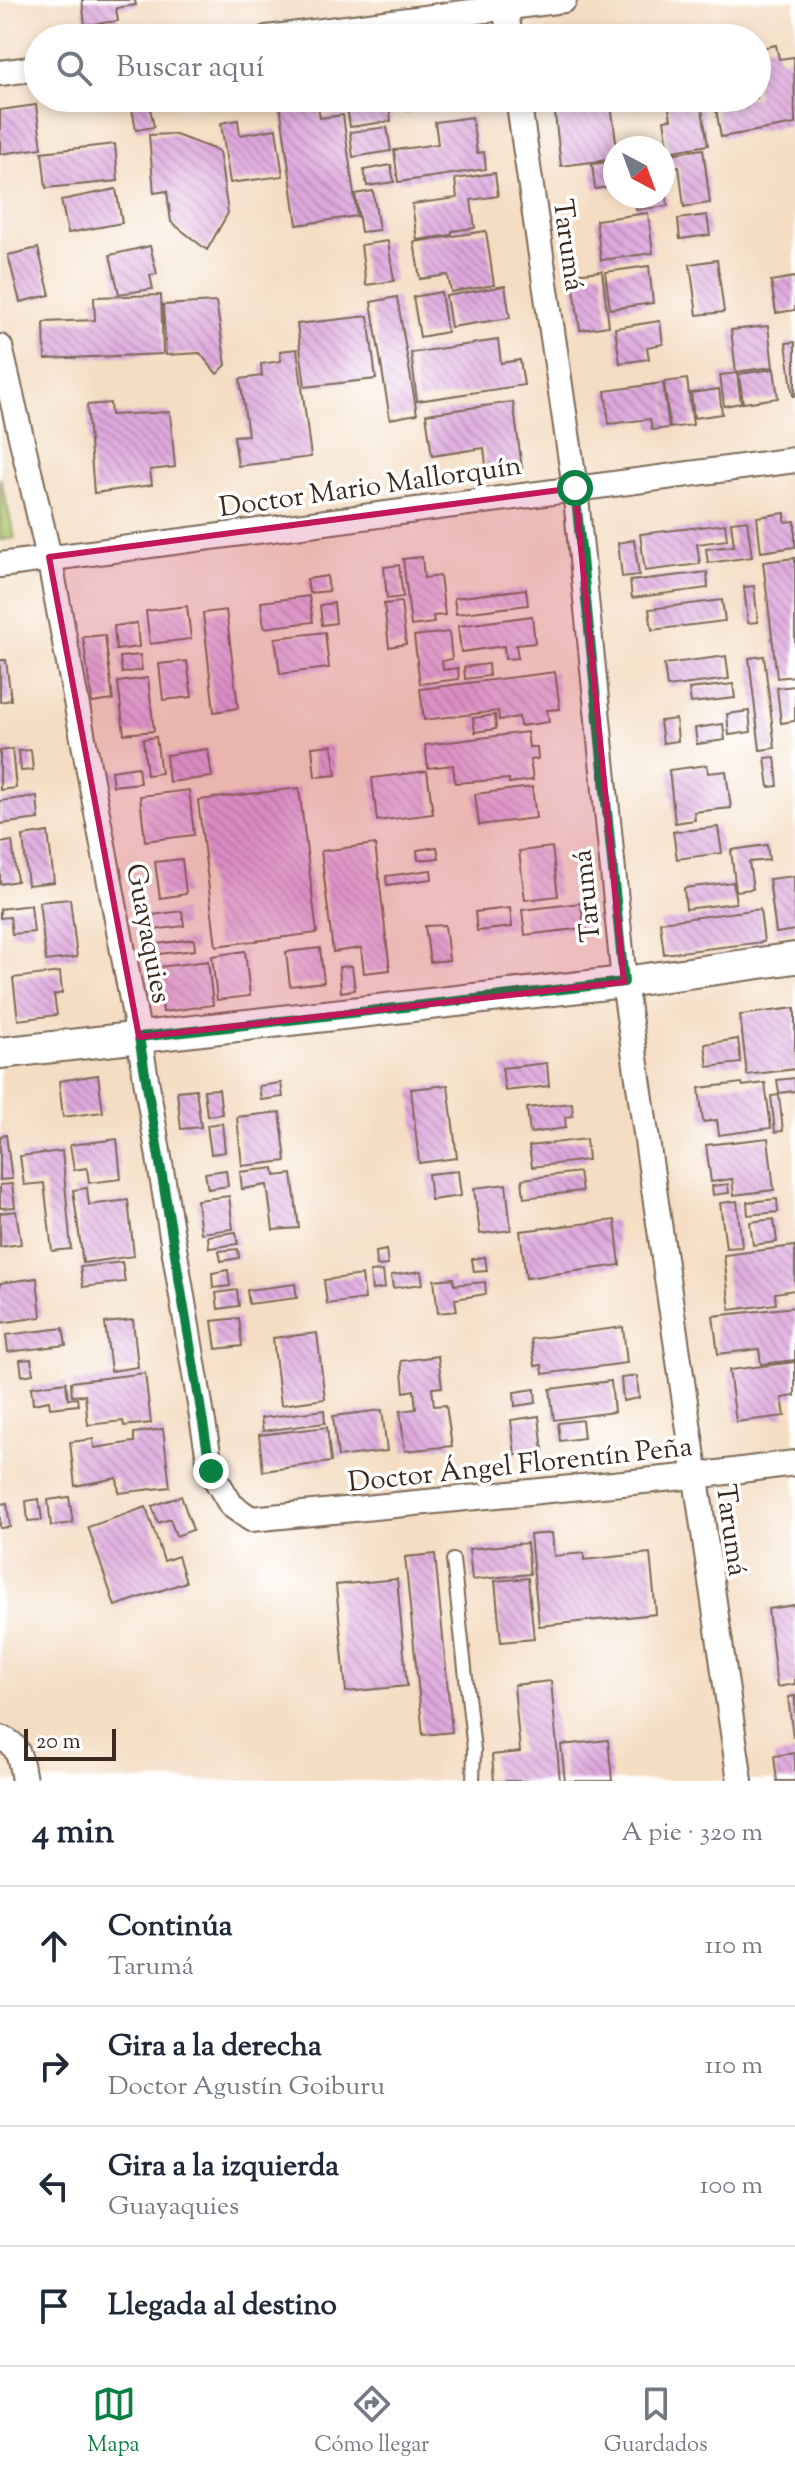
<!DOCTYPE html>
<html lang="es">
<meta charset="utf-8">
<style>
:root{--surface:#fff;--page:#f2f2f3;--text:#1f2937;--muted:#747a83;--line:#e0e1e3;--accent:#0b8043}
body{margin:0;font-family:"Sorts Mill Goudy",serif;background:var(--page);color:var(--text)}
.compass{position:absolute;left:603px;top:136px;width:72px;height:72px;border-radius:50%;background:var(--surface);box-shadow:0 4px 12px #0003;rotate:139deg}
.scale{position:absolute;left:24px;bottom:20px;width:92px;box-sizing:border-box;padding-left:8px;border:4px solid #3b2a1e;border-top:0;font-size:22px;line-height:28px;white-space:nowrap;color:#3b2a1e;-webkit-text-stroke:6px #fff;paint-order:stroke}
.stop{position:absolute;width:24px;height:24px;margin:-18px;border:6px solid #0b8043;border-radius:50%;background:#fff}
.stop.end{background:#0b8043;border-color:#fff;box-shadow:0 2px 8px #0008}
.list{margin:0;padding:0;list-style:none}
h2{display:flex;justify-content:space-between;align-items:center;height:104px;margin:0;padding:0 32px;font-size:34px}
h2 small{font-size:26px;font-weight:400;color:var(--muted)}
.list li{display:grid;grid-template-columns:52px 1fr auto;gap:24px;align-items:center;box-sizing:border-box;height:120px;padding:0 32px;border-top:2px solid var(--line)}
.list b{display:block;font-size:30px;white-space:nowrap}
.list p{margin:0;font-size:26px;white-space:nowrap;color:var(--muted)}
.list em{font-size:26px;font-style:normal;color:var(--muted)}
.icon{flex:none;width:44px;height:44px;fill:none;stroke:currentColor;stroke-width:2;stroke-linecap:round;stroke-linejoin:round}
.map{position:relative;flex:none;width:795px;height:1781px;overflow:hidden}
.search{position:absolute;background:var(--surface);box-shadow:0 4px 12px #0003;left:24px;right:24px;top:24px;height:88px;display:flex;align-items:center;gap:20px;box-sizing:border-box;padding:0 28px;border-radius:44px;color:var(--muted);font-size:30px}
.sheet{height:584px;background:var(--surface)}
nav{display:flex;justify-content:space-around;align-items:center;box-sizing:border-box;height:112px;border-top:2px solid var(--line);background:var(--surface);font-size:22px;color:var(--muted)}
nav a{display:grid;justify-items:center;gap:4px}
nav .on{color:var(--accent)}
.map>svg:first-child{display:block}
</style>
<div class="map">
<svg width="795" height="1781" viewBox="0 0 795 1781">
<defs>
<pattern id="building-back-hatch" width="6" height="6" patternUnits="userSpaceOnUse" patternTransform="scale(2)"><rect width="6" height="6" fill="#dea8dd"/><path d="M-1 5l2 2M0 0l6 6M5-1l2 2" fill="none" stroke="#b589b3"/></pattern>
</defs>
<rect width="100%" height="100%" fill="#fff"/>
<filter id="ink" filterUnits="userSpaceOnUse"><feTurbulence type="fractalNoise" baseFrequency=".0125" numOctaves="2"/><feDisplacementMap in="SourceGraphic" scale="16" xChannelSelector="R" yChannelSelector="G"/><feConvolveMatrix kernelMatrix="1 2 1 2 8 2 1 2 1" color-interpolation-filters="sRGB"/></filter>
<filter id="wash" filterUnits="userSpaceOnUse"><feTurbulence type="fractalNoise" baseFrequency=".006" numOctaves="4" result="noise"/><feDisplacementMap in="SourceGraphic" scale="32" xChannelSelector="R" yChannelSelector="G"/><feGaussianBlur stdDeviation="1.8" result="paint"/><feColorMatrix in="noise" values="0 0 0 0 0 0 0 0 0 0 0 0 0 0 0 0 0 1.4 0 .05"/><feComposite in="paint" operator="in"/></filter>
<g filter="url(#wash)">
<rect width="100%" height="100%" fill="#f4ddc2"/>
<path fill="#acc165" stroke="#747642" stroke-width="2" d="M0,478l15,60 -15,2z"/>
<g id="blocks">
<g fill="url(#building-back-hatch)">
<path d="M82,0h53l1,5 -20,3 2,13 -33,4z"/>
<path d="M622,33l1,5h-28v-2z"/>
<path d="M776,45l3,14 15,-2 1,67 -74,13 -7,-39h43v-49z"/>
<path d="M130,98h18l6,29 -18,3z"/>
<path d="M404,98h72v2l-70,10z"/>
<path d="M572,98h38l7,50h-2v11l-54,7 -7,-60 19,-3z"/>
<path d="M667,98h33l8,47 -39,7 -5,-32 7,-1z"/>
<path d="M317,100l3,18 23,-3 14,101 -60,9 -17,-120z"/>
<path d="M388,101l3,20 -41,6 -3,-20z"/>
<path d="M36,105l6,43 -42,6v-44z"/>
<path d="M472,117l5,36 7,-1 2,17 -88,13 -4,-32 44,-6 -3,-22z"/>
<path d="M238,120l2,15 36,-6 7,47 -53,7 -9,-60z"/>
<path d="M387,127l4,24 -38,6 -3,-25z"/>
<path d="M173,134l46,17 9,62 -21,37 -36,-28 -4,-31 -13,2 -5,-58z"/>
<path d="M115,144l3,37 -72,7 -4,-36z"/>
<path d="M703,149l7,54 -26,4 -5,-41 -16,2v-13z"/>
<path d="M615,161v25l-20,3 -3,-25z"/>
<path d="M391,165l3,17 -27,4 -3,-16z"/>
<path d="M495,173l3,23 -27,4 4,28 -23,3v4l-35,5 -5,-36 45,-6 -2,-19z"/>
<path d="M663,183h2l3,23 -32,4 -1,-14h28z"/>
<path d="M116,189l6,34 -54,10 -7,-33z"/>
<path d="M373,191l6,39 -18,2 -6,-38z"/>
<path d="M648,213l5,40 -52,7 -5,-40z"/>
<path d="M707,215l3,20 -30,4 -2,-20z"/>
<path d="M486,231l8,54 -43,7 -3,-17 -28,4 -6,-37z"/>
<path d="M388,241l6,40 -28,4 -5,-40z"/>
<path d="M150,246l7,28 -7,1 3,14 -34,5 -9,-39z"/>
<path d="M38,248l12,47 -30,7 -12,-47z"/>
<path d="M717,260l7,52 -27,3 -7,-51z"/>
<path d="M649,266l4,37 -43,6 -5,-37z"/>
<path d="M602,271l7,55 -29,4 -8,-56z"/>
<path d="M795,277v33l-19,3 -5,-32z"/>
<path d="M505,286l5,32 -59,9 -5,-31z"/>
<path d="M441,292l6,40 -27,5 -7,-40z"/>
<path d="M161,295l2,59 -118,5 -1,-37 51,-2 -1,-23z"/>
<path d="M397,297l20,117 -27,5 -19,-117z"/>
<path d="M216,302l10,63 -9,9 -17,-21 -34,2 -3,-50z"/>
<path d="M368,316l8,63 -71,8 -8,-63z"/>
<path d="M660,321l3,23 -16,3 2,12 -29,4 -5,-35z"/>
<path d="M768,326l5,41 -37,5 -5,-42z"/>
<path d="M498,340l3,23 19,-3 4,25 -107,16 -6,-48z"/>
<path d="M795,342v54h-2l-7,-53z"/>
<path d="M297,349l14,108 -73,9 -4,-30 14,-1 -8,-56 22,-3 -1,-12 20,-3 -1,-10z"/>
<path d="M774,369l4,29 -35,5 -4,-29z"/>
<path d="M737,373l4,30 -17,3 -4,-31z"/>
<path d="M687,379l6,46 -23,3 -6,-46z"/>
<path d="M663,383l6,45 -17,2 -2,-11 -41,5 -4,-33z"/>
<path d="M719,389l3,25 -28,4 -3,-25z"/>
<path d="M513,402l9,66 -35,5 -3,-25 -52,8 -6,-42z"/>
<path d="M110,403l1,12 59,-3 5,55 -25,3 2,15 -58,8 -7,-88z"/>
<path d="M785,513v9l10,-1v26l-34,5 -4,-35z"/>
<path d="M747,520l5,37 -44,6 -2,-14 28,-3 -3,-24z"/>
<path d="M725,524l2,16 -30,4 3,20 -55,7 -5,-37z"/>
<path d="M634,540l5,35 -17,2 -4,-34z"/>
<path d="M422,557l2,21 16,-2 5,39 -12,1 1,7 -23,3 -8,-67z"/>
<path d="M795,558v118l-18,2 -14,-116z"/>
<path d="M399,565l4,32 -16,2 -3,-32z"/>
<path d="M707,572l1,16 -76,10 -2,-17z"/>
<path d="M327,576l2,15 -20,2 -2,-14z"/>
<path d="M754,586l4,36 -10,1 -4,-36z"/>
<path d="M526,589l2,16 -72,9 -2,-16z"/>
<path d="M309,596l4,26 -49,6 -3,-26z"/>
<path d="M722,600l3,21 -73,9 -3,-21z"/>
<path d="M401,602l5,42 -17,3 -5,-43z"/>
<path d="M334,603l2,20 -14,2 -2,-20z"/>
<path d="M187,606l4,33 -41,5 -4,-33z"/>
<path d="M226,610l12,98 -24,4 -11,-99z"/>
<path d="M532,616l3,27 -19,2 2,13 -13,1 -1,-13 -43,6 -3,-26z"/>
<path d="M137,623l2,24 -23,3 -2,-24z"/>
<path d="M325,632l4,36 -49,6 -5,-36z"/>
<path d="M449,632l3,27 -10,2 1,9 15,-2 1,11 -39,5 -6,-48z"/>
<path d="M105,635l8,65 -21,3 -9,-66z"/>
<path d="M140,655l2,15 -20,3 -2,-16z"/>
<path d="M726,656l3,23 -62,8 -3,-23z"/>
<path d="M764,656l11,92 -15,2 -11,-92z"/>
<path d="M0,660h6l5,40 -11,2z"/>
<path d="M187,661l5,36 -29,3 -4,-36z"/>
<path d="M488,664l1,12 -24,3 -1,-12z"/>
<path d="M555,672l5,37 -13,1 2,12 -29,4 -1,-9 -20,3 -1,-9 -74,9 -4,-31z"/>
<path d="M148,678l6,53 -30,3 -6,-52z"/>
<path d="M733,684l2,14 -44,5 -2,-14z"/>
<path d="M795,686v35l-14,2 -4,-35z"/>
<path d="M749,711l2,21 -22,3 -2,-21z"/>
<path d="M495,715l1,14 -21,3 -2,-14z"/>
<path d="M676,719l2,22 -15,2 -3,-22z"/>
<path d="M723,724l2,16 -28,4 -2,-16z"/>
<path d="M527,732l2,15h8l1,12 -8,1 3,20 -24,3v-4l-54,4 -2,-18 -25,3 -3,-23z"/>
<path d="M156,737l5,36 -14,2 -4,-36z"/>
<path d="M332,745l4,30 -21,2 -3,-30z"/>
<path d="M12,749l4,39 -16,2v-39z"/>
<path d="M208,749l4,28 -43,5 -3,-27z"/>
<path d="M31,750l2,20 -12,1 -2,-20z"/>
<path d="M775,757l3,29 -9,1 -4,-29z"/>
<path d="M707,765l1,8 18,-2 5,37 -37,4 1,8 -20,3 -6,-53z"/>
<path d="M138,767l2,16 -27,3 -2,-15z"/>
<path d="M427,771l6,43 -56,7 -5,-43z"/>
<path d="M532,787l4,31 -57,7 -4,-31z"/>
<path d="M299,788l18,145 -101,13 -18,-146z"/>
<path d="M189,790l5,45 -49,6 -5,-45z"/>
<path d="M37,796l2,23 -39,5v-23z"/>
<path d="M718,827l4,26 -45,6 -4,-27z"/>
<path d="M48,832l6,50 -26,3 -5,-49z"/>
<path d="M12,841l5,40 -17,3v-41z"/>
<path d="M375,844l15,126 -26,3 -3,-25 -28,4 -12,-101z"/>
<path d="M767,845l2,15 -20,2 4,27 -17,2 -5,-41z"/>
<path d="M437,847l2,11 -21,2 -1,-10z"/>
<path d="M552,847l6,49 -33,4 -6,-49z"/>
<path d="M182,859l4,35 -26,4 -5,-36z"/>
<path d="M431,870l1,9 -45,6 -1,-9z"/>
<path d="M794,876l1,54 -19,3 -7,-54z"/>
<path d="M733,882l3,21 -50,6 -2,-21z"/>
<path d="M70,899l7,58 -31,4 -7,-59z"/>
<path d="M581,903l3,25 -59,7 -3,-25z"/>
<path d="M31,905l3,27 -22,2 -2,-17 -10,1v-9z"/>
<path d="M510,908l2,19 -35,4 -2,-19z"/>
<path d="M760,909l4,33 -100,12 -4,-32z"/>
<path d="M182,911l2,15 -38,5 -2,-15z"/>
<path d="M445,925l4,35 -19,2 -5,-36z"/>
<path d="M194,939l1,11 -45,5 -1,-10z"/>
<path d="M320,948l4,34 -34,4 -4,-34z"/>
<path d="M245,951l5,45 -33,4 -5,-44z"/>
<path d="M208,961l5,44 -50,7 -5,-45z"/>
<path d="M352,966l3,24 -14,2 -2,-25z"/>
<path d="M60,972l2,21 -8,2 3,20 -39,5 -5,-42z"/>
<path d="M795,1008v61l-48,6 -7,-60z"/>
<path d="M738,1039l3,24 -33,4 -3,-23z"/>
<path d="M547,1063l2,23 -44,5 -3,-23z"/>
<path d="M98,1075l5,37 -40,5 -4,-36z"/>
<path d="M795,1078v13l-16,2 -2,-13z"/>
<path d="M281,1083l2,14 -22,3 -2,-14z"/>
<path d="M742,1083l1,3 22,-3 6,45 -52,7 -2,-15 -14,2 -4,-34z"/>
<path d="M448,1085l9,73 -38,5 -8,-74z"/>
<path d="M196,1089l5,38 -20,2 -4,-38z"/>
<path d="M219,1089l3,25 -15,2 -3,-26z"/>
<path d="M779,1095l4,36 -8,1 -4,-36z"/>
<path d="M572,1103l1,13 -8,1 1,11 -36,5 -3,-25z"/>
<path d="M280,1112l6,49 -44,5 -5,-49z"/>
<path d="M222,1123l3,29 -14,2 -4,-29z"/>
<path d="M6,1135l6,44 -12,1v-44z"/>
<path d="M768,1138l6,52 -40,5 -2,-16 -21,3 -5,-37z"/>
<path d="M117,1139l4,40 -32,4 -2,-15 -13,2 -4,-25z"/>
<path d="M586,1139l2,21 -56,7 -3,-21z"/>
<path d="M62,1151l9,98 -19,2 -8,-68 -20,2 -4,-29z"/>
<path d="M274,1168l1,8 17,-2 7,54 -26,2 -6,-45 -25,4 -2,-17z"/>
<path d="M226,1170l2,16 -20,3 -3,-16z"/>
<path d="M458,1171l3,25 -30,4 -3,-26z"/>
<path d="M579,1172l3,19 -58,7 -2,-19z"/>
<path d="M12,1184l3,23 -15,1v-23z"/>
<path d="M506,1184l5,46 -31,4 -6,-46z"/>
<path d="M728,1184l1,9 -16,2 -1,-9z"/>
<path d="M87,1188l2,17 39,-5 6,56 -51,7 -10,-73z"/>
<path d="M229,1196l4,33 -32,4 -4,-33z"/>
<path d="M777,1199l1,13 -30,3 -1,-13z"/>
<path d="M737,1201l5,46 -16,1 -6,-45z"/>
<path d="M16,1211l5,33 -21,3v-34z"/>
<path d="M774,1219l3,23 -24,3 -3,-23z"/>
<path d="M615,1220l5,45 -94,13 -6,-47z"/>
<path d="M236,1232l2,12 -29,4 -1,-12z"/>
<path d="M795,1246v44l-20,3 1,11 -46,6 -6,-55z"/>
<path d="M238,1249l1,9 -18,3 -2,-10z"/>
<path d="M386,1250l2,15 -11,1 -1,-14z"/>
<path d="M485,1257l2,14 -13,1 -2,-13z"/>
<path d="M122,1262l3,20 -42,5 -3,-20z"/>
<path d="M228,1270l2,16 -17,2 -1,-15z"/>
<path d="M383,1271l2,17 -13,2 -2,-18z"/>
<path d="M421,1271l2,13 -30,4 -2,-13z"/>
<path d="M362,1275l3,24 -38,5 -3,-24z"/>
<path d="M37,1278l4,39 -41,6v-40z"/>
<path d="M453,1278l1,7 31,-3 1,12 -31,5 2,12 -19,2 -4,-33z"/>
<path d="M295,1284l2,14 -48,6 -2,-14z"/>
<path d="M237,1290l2,16 -21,3 -2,-16z"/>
<path d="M795,1307v53l-34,4 -2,-15 -41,5 -5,-38z"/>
<path d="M239,1318l3,28 -26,3 -4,-28z"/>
<path d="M133,1320l5,47 -27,4 -6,-48z"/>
<path d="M623,1327l4,36 -84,11 -1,-9 -7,1 -4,-27z"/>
<path d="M63,1328l3,17 -58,7 -2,-17z"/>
<path d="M317,1333l8,66 -44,6 -8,-67z"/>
<path d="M438,1356l4,31 -10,1 2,18 12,-1 6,41 -47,5 -5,-40 16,-2 -2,-19 -10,2 -3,-31z"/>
<path d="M31,1359l2,15 -11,2 -2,-16z"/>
<path d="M795,1362v34l-13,2 3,18 -49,6 -7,-52z"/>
<path d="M145,1373l6,50 -27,3 -1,-5 -35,4 -3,-30 -13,1 -1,-14z"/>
<path d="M637,1376l2,22 -16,3 -2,-23z"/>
<path d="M611,1381l3,31 -60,8 -4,-31z"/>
<path d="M66,1382l2,17 9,-1 1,7 -28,3 -1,-7 -16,3 -2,-17z"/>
<path d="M535,1389l1,14 -21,3 -1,-14z"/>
<path d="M324,1410l1,13 -62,8 -2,-13z"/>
<path d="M382,1410l5,41 -49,6 -5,-41z"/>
<path d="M539,1416l4,35 -28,4 -4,-35z"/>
<path d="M582,1420l2,18 -24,3 -2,-18z"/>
<path d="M327,1427l4,35 -68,9 -4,-36z"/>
<path d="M163,1429l7,58 -51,6 -2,-15 -42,8 -5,-44 23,-3 1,9 40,-6v-9z"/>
<path d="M181,1496l12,34 -17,6 -6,-17 -12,4 -6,-17z"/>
<path d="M69,1497l4,26 -22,3 -3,-26z"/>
<path d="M39,1499l3,21 -14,1 -2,-20z"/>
<path d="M7,1503l3,24 -10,1v-24z"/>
<path d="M146,1507l18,54 14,-5 8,26 -71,24 -27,-79z"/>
<path d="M552,1533l2,23 30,-3v7l66,-7 6,61 -117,12 -9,-91z"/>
<path d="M527,1543l3,31 -58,6 -3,-31z"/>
<path d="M435,1554l17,178 -29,3 -18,-178z"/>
<path d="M528,1578l6,61 -33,3 -6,-61z"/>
<path d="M397,1579l10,107 -61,6 -10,-107z"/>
<path d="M795,1605v79l-18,3 -9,-78z"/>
<path d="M551,1681l9,100h-66l-2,-26 28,-3 -6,-67z"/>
<path d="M795,1696v41h-2l-5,-40z"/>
<path d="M608,1740l4,41h-47l-4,-36z"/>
<path d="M795,1753v28h-18l-3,-25z"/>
</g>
</g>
</g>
<g filter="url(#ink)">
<use href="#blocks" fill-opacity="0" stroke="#7c6957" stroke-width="2"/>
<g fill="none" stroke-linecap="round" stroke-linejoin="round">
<g stroke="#7c6957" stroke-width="16">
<path id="service" d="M453,1560l21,190 -1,31"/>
</g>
<g stroke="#7c6957" stroke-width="28">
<g id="minor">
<path d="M504,0l6,38"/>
<path d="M267,38l297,-38"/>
<path d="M0,73l38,-5"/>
<path d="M518,98l57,390 49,494 116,799"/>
<path d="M0,347l49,210 90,480 72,434 20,34 20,14 444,-43 100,-13"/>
<path d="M0,565l795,-105"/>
<path d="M0,1738c20,5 21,25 24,43"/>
</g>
</g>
<g stroke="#7c6957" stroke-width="34">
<path id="tertiary" d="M0,1053l624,-71 171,-24"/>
</g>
<use href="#service" stroke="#fff" stroke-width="12"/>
<use href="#minor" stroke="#fff" stroke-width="24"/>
<use href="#tertiary" stroke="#fff" stroke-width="30"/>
</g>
</g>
<g fill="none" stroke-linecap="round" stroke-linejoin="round" filter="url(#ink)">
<path stroke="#0b8043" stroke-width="10" d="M211,1471l-72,-434 485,-55 -49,-494"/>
</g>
<path fill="#c2185b" fill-opacity="0.2" stroke="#c2185b" stroke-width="6" stroke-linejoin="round" d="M575,488l49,494 -485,55 -90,-480z"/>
<g text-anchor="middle" stroke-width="7" stroke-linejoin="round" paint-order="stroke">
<g font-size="28" fill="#3b2a1e" stroke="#fff">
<text transform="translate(570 245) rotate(82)" y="10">Tarumá</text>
<text transform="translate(370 485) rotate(-8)" y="10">Doctor Mario Mallorquín</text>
<text transform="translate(585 896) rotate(-96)" y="10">Tarumá</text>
<text transform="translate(150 933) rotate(79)" y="10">Guayaquies</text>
<text transform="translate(520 1463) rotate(-6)" y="10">Doctor Ángel Florentín Peña</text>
<text transform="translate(733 1530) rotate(82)" y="10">Tarumá</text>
</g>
</g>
</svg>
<svg class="compass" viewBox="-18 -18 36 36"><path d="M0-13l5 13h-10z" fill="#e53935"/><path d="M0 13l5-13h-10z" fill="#747a83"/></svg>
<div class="scale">20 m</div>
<div class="stop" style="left:575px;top:488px"></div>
<div class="stop end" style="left:211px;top:1471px"></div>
<div class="search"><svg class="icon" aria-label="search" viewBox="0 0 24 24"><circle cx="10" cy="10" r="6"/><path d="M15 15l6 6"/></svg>Buscar aquí</div>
</div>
<section class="sheet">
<h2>4 min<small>A pie · 320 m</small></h2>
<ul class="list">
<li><svg class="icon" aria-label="ahead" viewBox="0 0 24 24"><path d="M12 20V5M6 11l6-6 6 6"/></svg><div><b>Continúa</b><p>Tarumá</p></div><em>110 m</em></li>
<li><svg class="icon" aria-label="right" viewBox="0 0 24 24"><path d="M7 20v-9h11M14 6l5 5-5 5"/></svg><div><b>Gira a la derecha</b><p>Doctor Agustín Goiburu</p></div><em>110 m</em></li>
<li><svg class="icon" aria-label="left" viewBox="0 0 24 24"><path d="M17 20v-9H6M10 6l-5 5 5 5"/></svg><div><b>Gira a la izquierda</b><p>Guayaquies</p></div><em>100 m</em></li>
<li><svg class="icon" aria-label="arrive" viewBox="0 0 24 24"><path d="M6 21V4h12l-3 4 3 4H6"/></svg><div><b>Llegada al destino</b></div></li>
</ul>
</section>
<nav>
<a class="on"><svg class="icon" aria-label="map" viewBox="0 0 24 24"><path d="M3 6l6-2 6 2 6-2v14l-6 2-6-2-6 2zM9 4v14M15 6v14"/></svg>Mapa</a>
<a><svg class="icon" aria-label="directions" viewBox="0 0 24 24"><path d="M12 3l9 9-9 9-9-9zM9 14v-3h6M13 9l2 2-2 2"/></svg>Cómo llegar</a>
<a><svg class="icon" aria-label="saved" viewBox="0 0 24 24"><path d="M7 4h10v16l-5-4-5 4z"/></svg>Guardados</a>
</nav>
